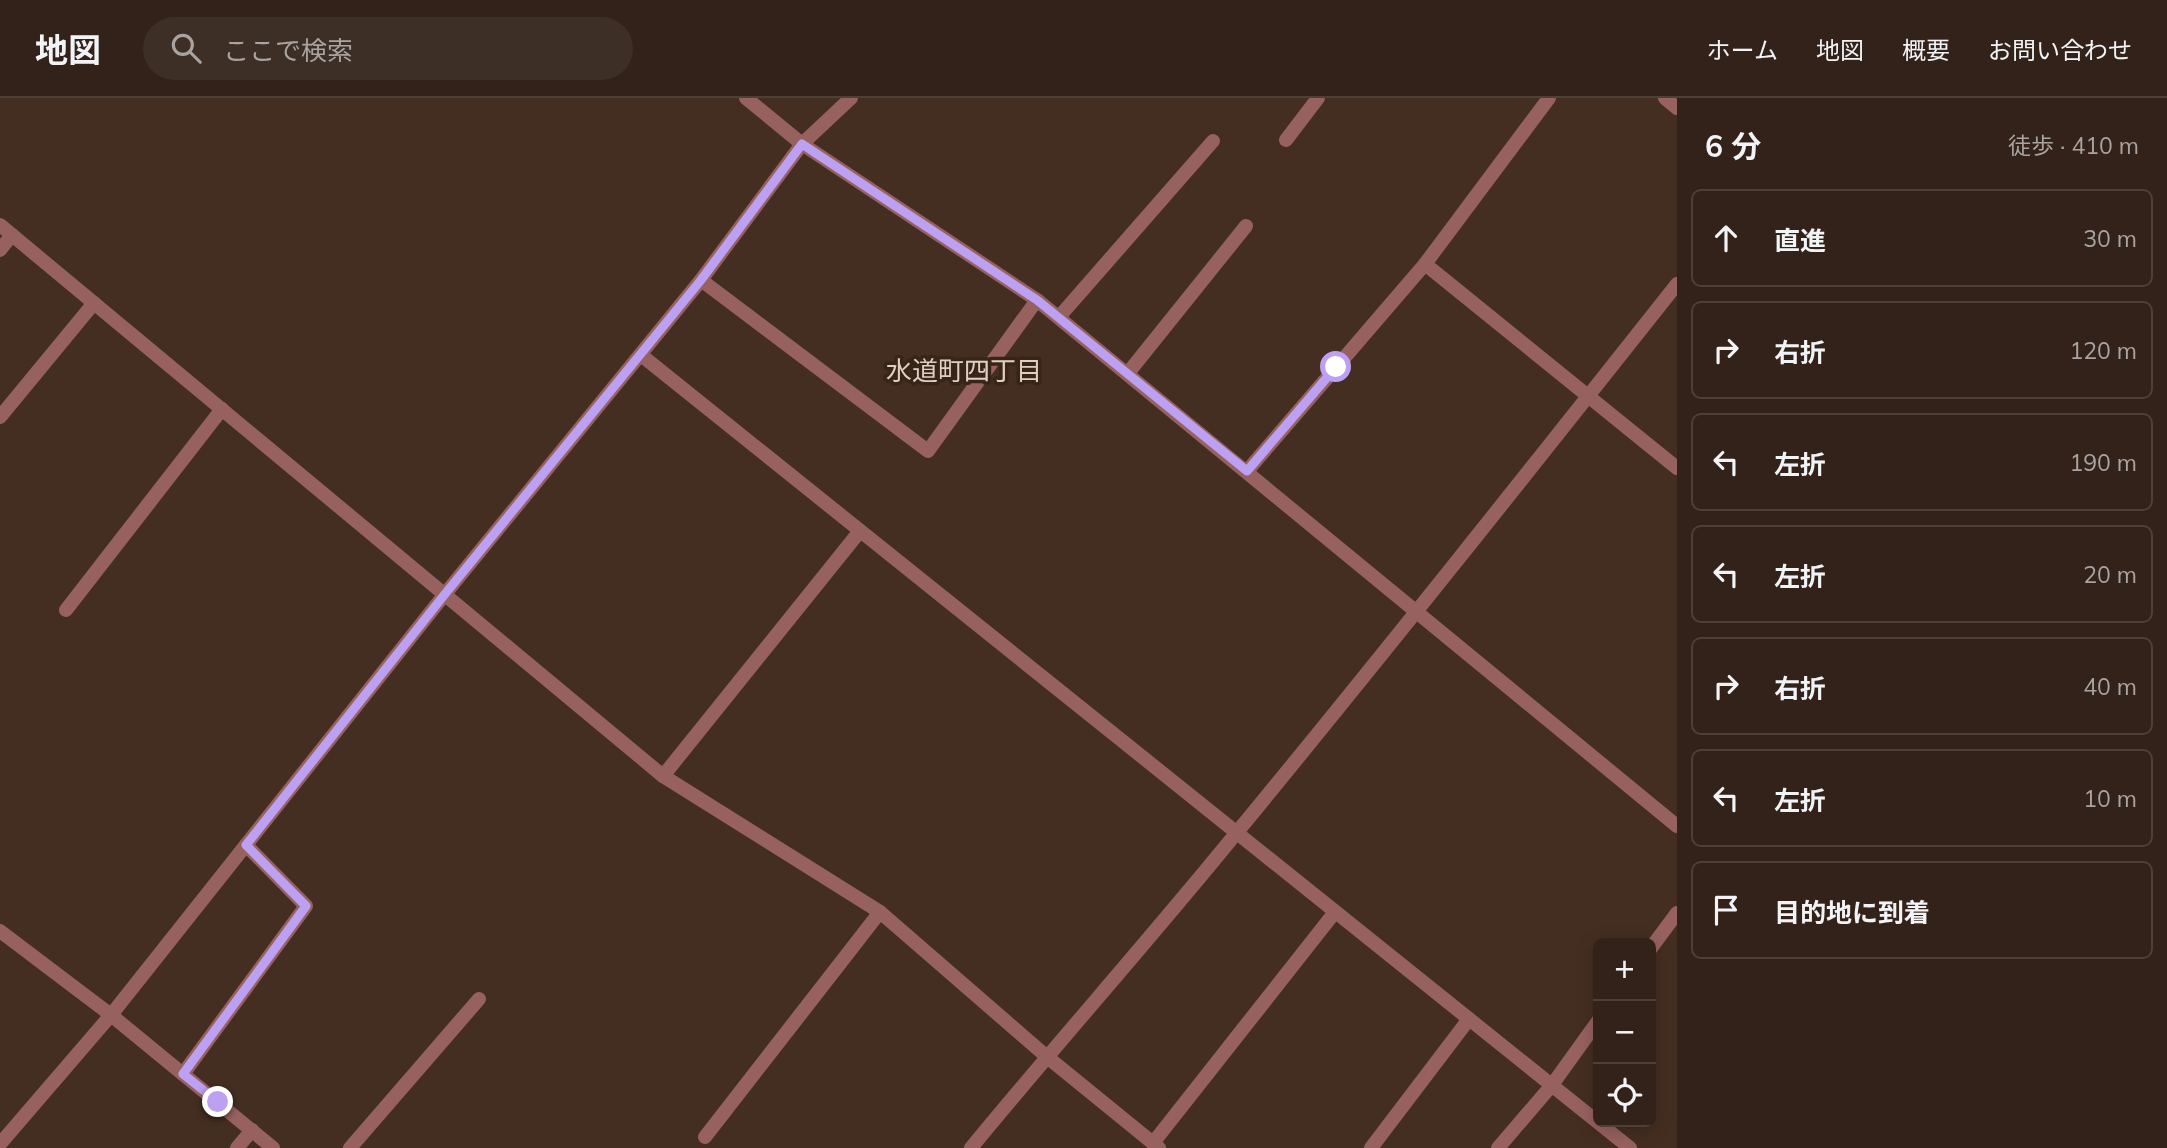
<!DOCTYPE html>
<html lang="ja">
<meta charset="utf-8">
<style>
:root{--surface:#332219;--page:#3e2f26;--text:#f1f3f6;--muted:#a9a4a2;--line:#4e3f38}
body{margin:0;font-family:Mulish,"Noto Sans JP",sans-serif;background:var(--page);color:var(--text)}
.controls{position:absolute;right:21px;bottom:21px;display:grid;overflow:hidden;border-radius:10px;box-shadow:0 4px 18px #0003}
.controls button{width:63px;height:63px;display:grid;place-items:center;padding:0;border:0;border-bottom:2px solid var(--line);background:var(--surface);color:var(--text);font:35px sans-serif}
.stop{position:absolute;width:21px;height:21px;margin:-16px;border:5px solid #bca0f2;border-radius:50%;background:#fff}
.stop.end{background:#bca0f2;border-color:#fff;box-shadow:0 2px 7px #0008}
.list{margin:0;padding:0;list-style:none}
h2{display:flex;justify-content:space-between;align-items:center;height:91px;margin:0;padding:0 28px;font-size:30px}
h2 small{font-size:23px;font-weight:400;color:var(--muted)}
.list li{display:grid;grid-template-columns:46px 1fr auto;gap:21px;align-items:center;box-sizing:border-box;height:98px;margin:0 14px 14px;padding:0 14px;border:2px solid var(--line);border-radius:10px}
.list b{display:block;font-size:26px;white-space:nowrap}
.list em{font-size:23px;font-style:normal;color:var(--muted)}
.icon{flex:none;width:38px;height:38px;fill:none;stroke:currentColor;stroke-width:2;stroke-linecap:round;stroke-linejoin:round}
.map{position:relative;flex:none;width:1677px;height:1050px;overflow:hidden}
header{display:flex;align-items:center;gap:42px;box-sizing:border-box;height:98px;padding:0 35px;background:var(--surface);border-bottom:2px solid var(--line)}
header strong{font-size:33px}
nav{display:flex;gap:38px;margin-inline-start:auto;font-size:24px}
.search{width:490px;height:63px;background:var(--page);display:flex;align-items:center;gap:18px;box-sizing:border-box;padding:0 24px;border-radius:38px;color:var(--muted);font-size:26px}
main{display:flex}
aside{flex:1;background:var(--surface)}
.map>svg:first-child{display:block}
</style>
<header>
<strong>地図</strong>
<div class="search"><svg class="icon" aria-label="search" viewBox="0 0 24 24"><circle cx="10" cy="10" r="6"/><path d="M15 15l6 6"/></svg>ここで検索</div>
<nav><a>ホーム</a><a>地図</a><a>概要</a><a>お問い合わせ</a></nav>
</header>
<main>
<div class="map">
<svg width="1677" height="1050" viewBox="0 0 1677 1050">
<rect width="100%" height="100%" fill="#442e21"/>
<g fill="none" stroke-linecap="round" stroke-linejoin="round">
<g stroke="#976160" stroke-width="14">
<path d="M746,0l56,46 235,156 640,526"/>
<path d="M1665,0l12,10"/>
<path d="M1286,42l32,-42"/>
<path d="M0,152l12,-15"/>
<path d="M1425,166l124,-166"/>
<path d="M701,182l227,171 109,-151"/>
<path d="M1059,219l154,-176"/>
<path d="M641,257l989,793"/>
<path d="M1128,275l118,-147"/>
<path d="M0,319l94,-114"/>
<path d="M1247,373l178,-207 252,204"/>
<path d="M66,512l156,-201"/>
<path d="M663,678l197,-245"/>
<path d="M0,833l111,84 162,133"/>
<path d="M1651,850l26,-35"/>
<path d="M183,976l123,-168 -60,-61"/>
<path d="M705,1039l175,-225"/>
<path d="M1153,1045l182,-231"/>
<path d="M0,1046l111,-129 334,-421 256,-314 101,-136 49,-46"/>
<path d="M237,1050l15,-18"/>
<path d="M350,1050l129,-149"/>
<path d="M1371,1050l98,-129"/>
<path d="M1498,1050l54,-63 46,-64"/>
</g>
<g stroke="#976160" stroke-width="14">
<path d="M0,127l663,551 217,136 166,144 113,92"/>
<path d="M971,1050c88,-107 180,-210 267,-317 149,-181 294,-364 439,-547"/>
</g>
</g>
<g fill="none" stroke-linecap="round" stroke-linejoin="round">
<path stroke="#bca0f2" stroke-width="9" d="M218,1004l-35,-28 123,-168 -60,-61 199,-251 256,-314 101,-136 235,156 210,171 89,-104"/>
</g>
<g text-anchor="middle" stroke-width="7" stroke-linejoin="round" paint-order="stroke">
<g font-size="26" fill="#ddcfc6" stroke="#392418">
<text x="964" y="282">水道町四丁目</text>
</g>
</g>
</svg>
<div class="controls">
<button>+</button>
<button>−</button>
<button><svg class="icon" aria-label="locate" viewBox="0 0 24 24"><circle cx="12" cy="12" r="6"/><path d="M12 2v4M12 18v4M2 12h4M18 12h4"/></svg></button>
</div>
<div class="stop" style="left:1336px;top:269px"></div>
<div class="stop end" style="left:218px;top:1004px"></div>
</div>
<aside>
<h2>6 分<small>徒歩 · 410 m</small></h2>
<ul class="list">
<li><svg class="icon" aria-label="ahead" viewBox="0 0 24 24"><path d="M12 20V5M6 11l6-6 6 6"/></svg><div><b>直進</b></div><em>30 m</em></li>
<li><svg class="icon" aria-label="right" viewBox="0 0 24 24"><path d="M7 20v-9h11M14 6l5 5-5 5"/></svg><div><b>右折</b></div><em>120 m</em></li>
<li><svg class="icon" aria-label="left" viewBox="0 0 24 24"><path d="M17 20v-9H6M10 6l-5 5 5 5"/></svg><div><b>左折</b></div><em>190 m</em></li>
<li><svg class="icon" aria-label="left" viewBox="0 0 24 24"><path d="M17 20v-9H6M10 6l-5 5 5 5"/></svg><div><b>左折</b></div><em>20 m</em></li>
<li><svg class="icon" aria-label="right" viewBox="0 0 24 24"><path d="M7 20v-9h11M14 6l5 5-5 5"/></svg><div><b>右折</b></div><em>40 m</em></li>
<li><svg class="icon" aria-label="left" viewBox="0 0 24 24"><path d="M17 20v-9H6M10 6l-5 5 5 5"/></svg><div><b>左折</b></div><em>10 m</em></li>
<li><svg class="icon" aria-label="arrive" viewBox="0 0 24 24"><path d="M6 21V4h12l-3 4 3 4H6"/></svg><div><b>目的地に到着</b></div></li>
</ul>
</aside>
</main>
